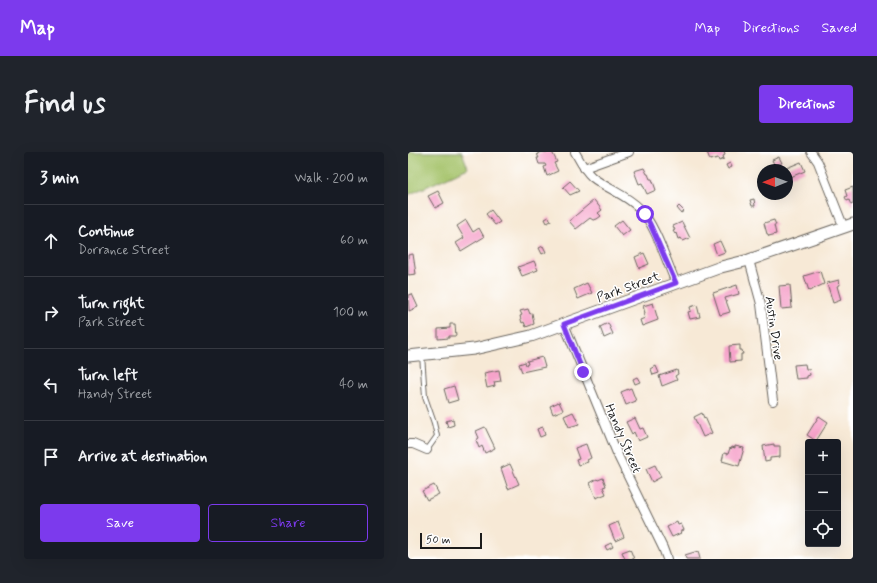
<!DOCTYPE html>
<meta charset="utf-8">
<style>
:root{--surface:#171b24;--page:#20242c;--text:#f1f3f6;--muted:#9ea1a6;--line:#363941;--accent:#7c3aed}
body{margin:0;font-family:Mynerve,sans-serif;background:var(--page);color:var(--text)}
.controls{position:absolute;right:12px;bottom:12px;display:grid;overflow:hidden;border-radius:4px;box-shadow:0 4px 16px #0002}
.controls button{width:36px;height:36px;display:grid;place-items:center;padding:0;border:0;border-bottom:1px solid var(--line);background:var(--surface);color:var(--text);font:20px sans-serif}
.compass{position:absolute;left:349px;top:12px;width:36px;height:36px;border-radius:50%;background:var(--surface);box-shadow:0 4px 16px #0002;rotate:269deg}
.scale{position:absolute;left:12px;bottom:10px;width:62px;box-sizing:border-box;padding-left:4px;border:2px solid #1c1c1c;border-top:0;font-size:11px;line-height:14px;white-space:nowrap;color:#1c1c1c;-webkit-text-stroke:3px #fff;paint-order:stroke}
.stop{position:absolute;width:12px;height:12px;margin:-9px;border:3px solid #7c3aed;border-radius:50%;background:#fff}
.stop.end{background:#7c3aed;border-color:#fff;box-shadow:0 1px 4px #0008}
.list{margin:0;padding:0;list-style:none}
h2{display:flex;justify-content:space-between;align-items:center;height:52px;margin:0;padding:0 16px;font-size:17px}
h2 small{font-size:13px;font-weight:400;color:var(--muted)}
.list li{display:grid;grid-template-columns:26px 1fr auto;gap:12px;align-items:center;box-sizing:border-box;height:72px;padding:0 16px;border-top:1px solid var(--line)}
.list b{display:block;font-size:15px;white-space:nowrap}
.list p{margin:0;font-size:13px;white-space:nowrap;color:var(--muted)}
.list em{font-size:13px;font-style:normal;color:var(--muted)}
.actions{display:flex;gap:8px;padding:12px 16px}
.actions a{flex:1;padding:9px 0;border:1px solid var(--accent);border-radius:4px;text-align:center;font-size:14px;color:var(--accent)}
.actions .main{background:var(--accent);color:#fff}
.icon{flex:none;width:22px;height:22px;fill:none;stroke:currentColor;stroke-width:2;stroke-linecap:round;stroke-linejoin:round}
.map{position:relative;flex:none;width:445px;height:407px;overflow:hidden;border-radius:4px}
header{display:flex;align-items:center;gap:24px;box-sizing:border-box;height:56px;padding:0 20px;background:var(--accent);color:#fff}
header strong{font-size:19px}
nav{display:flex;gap:22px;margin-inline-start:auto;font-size:14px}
.intro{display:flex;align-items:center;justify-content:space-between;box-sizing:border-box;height:96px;padding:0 24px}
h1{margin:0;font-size:28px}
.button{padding:10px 18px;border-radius:4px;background:var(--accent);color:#fff;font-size:14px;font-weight:700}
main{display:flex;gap:24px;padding:0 24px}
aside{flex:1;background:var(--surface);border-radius:4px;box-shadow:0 4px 16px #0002}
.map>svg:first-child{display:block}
</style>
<header>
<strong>Map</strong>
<nav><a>Map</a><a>Directions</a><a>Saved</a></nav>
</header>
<div class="intro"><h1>Find us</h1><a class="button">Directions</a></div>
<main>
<aside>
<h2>3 min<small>Walk · 200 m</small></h2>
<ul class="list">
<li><svg class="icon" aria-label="ahead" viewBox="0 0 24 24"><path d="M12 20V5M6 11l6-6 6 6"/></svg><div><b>Continue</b><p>Dorrance Street</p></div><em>60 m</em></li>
<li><svg class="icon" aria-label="right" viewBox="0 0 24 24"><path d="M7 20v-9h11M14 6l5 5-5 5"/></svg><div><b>Turn right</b><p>Park Street</p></div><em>100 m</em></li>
<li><svg class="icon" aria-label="left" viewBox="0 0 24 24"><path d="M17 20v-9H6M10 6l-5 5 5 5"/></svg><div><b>Turn left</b><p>Handy Street</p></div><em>40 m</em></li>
<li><svg class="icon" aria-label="arrive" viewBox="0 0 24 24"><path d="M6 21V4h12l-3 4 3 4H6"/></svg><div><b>Arrive at destination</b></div></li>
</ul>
<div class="actions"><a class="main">Save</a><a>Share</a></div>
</aside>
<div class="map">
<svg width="445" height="407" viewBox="0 0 445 407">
<rect width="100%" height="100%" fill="#fff"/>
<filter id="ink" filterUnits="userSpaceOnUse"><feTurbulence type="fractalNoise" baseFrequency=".025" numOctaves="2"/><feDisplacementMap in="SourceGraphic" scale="8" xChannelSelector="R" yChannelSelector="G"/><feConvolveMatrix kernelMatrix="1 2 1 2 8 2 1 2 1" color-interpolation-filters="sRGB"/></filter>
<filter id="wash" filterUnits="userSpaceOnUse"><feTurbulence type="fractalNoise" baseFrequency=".012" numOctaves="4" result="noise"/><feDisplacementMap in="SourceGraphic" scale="16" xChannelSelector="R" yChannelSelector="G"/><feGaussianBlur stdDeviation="0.9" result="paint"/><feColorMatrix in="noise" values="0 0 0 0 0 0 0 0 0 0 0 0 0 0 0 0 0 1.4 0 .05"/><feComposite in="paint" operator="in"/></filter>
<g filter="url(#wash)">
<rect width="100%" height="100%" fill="#f7e9d6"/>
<path fill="#a4c269" stroke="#606f42" d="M0,0h54l6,16 -60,27z"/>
<g id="blocks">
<g fill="#f6a3ca">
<path d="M134,0h10l5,10 -3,1 4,8 -11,5 -3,-9 2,-1 -1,-2h-6l-2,-6h2l-2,-4z"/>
<path d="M299,0h17l1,3 -2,1 1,3 -5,2 -1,-3 -8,2z"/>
<path d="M371,5l3,6 -7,3 -3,-6z"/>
<path d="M393,10l4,9 -17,7 -1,-8 -3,-1z"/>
<path d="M322,11l2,4 -4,2 -2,-4z"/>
<path d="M236,16l3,6h1l2,5h2l4,11 -9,4 -5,-11 -3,1 -5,-13z"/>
<path d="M162,29l9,10 -9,4 -7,-8z"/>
<path d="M445,35v17l-2,1 -2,-5 -2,1 -2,-4 2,-1 -2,-6z"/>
<path d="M30,39l6,12 -9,5 -7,-12z"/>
<path d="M346,47l1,7h-3l-2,-6z"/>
<path d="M186,48l8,10 -4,3 3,3 -4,3 -4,1 -3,-2 -14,11 -7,-8z"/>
<path d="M271,54l5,5 -3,2 -4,-5z"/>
<path d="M83,58l9,12 -5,3 -9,-11z"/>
<path d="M141,65l2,4 -4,2 -2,-4z"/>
<path d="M58,68l7,12 6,-4 5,9 -23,14 -5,-8 8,-5 -7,-12z"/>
<path d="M214,68l8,10 -8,6 -8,-10z"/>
<path d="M366,68l2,5h-2l2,9 -7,2 -1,-2h-1l-3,-11z"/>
<path d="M274,70l8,16 -7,3 -2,-3 -3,1 -2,-6 -1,1 -2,-3 2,-1 -2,-4z"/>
<path d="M312,89l5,11 -8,3 -4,-11z"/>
<path d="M135,94l3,6 -4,2 -3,-6z"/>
<path d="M236,101l5,11 -10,4 -4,-11z"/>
<path d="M5,102l3,20 -8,1v-20z"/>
<path d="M126,109l4,9 -16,6 -4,-9z"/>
<path d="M412,119l4,13 -15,7 -5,-15z"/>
<path d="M431,128l1,5 -3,1 4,14 -8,3 -6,-20z"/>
<path d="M179,131l5,10 -14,6 -4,-10z"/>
<path d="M329,133l2,9 -14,4 5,14 -10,3 -7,-22z"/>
<path d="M382,133l2,23 -11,1 -2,-23z"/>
<path d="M4,142l6,13 -9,4 -1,-16z"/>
<path d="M245,151l5,17 -16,6 -2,-6 5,-2 -2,-4 2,-1 -2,-7z"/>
<path d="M289,153l3,12 -10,2 -2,-7 3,-1 -1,-4z"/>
<path d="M120,157l2,5 2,-1 2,11 -8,3 -2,-5 -2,1 -2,-7 2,-1 -2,-4z"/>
<path d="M200,171l5,11 -9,4 -4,-11z"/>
<path d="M42,172h5l1,12h-7v2l-11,1v-10l12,-1z"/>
<path d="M332,193v5h2l1,4h-2v7l-11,1 -1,-16z"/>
<path d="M134,205l3,10 -23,5 -3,-8 6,-2 1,3 2,-1 -1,-3z"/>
<path d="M397,212l1,5h3l1,6 -3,1v2l-11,1 -2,-14z"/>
<path d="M248,214l3,7 -6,2 -2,-6z"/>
<path d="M91,218l2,11 -7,1 1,4 -8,2 -3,-15z"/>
<path d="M269,218l1,4 -3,2 2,4 -15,6 -3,-10z"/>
<path d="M229,225l3,5 -5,2 -2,-5z"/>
<path d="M46,234l4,14 -10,3 -4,-14z"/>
<path d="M223,236l5,13 -10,4 -5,-13z"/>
<path d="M151,250l4,8 -10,4 -3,-8z"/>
<path d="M165,260l6,12 -10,3 -5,-11z"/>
<path d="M294,261l2,5 1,-1 7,16 -9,4 -9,-20z"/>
<path d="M411,264l9,6 -12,19 -9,-6z"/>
<path d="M227,266l5,11 3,-1 4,9 -9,4 -4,-9 -2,2 -6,-12z"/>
<path d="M45,267l1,6 -6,2 -2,-6z"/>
<path d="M77,275l10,21 -10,5 -3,-7 -3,2 -3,-8 3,-2 -3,-7z"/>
<path d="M135,275l2,8 -5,2 -3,-8z"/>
<path d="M178,292l5,14 -4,2 1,2 -10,3 -2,-5 3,-1 -4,-11z"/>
<path d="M366,292v2h6v11l-10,1v3l-5,1 -2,-16z"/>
<path d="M327,294l9,2 -5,18 -17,-5 2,-8 4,1 2,-6 1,1 1,-2 3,1z"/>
<path d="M102,312l9,20 -11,5 -7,-21z"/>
<path d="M247,313l6,12 -9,5 -6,-13z"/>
<path d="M195,326l3,8 -3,1 3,7 -10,4 -6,-15 7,-4 1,1z"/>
<path d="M26,333l5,9 -12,6 -5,-9z"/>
<path d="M210,370l6,15 -9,4 -6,-15z"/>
<path d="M269,370l1,3 3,-1 3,6 -4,2 1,1 -9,4 -5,-10z"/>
<path d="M203,391l2,4 -6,3 -2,-4z"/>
<path d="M222,397l4,10h-9l-3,-7z"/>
<path d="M290,399l2,8h-14l-1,-4z"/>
</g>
</g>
</g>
<g filter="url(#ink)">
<use href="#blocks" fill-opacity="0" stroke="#69645d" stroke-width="1"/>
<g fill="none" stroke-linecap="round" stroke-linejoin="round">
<g stroke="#69645d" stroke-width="6">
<path id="service" d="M14,203l3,42 9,26 3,13 -10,14"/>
</g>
<g stroke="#69645d" stroke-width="10">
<g id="minor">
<path d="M167,0c5,9 9,18 17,25 15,12 35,18 48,32 15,15 27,54 36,74"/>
<path d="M403,0l7,10 26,66"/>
<path d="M176,16l45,-16"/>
<path d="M341,108l12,44 12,97"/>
<path d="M156,172l55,134 44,90 4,11"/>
<path d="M0,292h5l14,6"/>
</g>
</g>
<g stroke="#69645d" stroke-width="13">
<path id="secondary" d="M0,204l66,-7 57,-13 190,-69 28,-7 104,-36"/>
</g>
<use href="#service" stroke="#fff" stroke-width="4"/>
<use href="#minor" stroke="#fff" stroke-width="8"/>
<use href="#secondary" stroke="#fff" stroke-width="11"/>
</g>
</g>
<g fill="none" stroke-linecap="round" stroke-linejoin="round" filter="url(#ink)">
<path stroke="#7c3aed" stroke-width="5" d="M175,220l-19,-48 112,-41 -26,-59 -5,-10"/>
</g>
<g text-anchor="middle" stroke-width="3" stroke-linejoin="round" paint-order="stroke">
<g font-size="13" fill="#1c1c1c" stroke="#fff">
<text transform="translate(220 134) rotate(-20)" y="5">Park Street</text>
<text transform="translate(367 176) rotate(82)" y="5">Austin Drive</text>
<text transform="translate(216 286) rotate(67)" y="5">Handy Street</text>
</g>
</g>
</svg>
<div class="controls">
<button>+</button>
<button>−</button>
<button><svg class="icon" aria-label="locate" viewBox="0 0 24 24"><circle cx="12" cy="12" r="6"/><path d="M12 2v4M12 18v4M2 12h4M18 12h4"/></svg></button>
</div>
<svg class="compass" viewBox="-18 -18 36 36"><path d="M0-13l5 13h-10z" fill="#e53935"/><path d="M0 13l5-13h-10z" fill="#9ea1a6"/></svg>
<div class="scale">50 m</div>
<div class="stop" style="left:237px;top:62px"></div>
<div class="stop end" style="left:175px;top:220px"></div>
</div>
</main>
